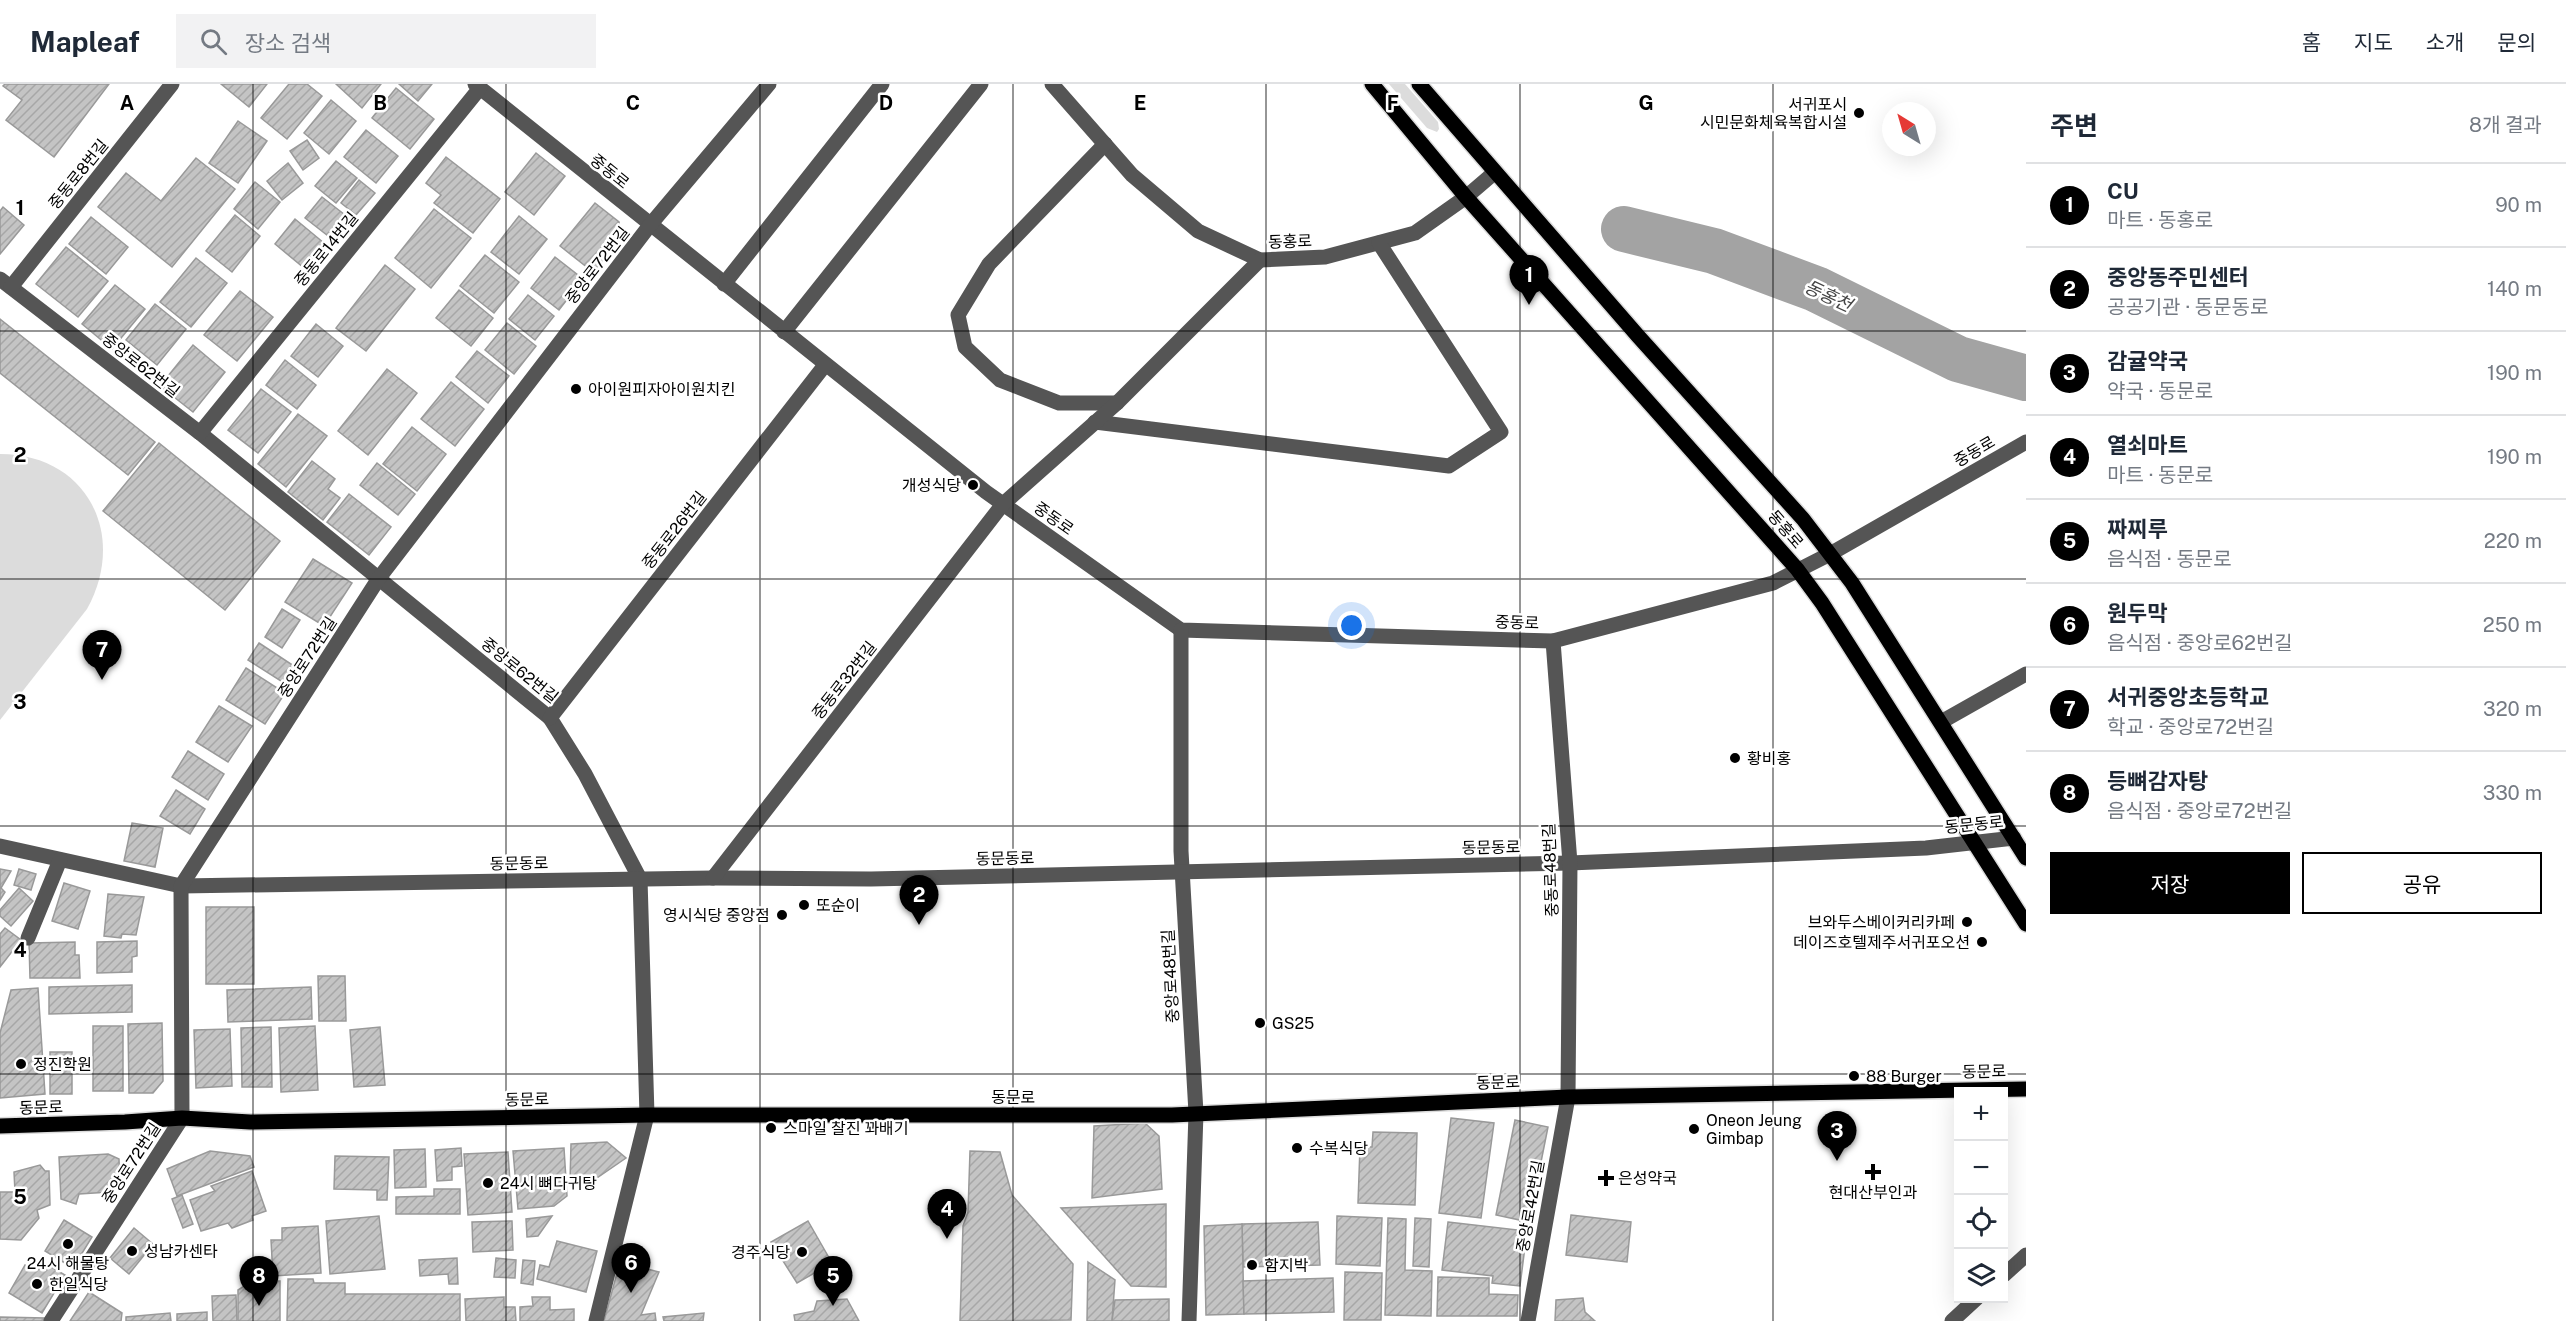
<!DOCTYPE html>
<html lang="ko">
<meta charset="utf-8">
<style>
:root{--surface:#fff;--page:#f2f2f3;--text:#1f2937;--muted:#747a83;--line:#e0e1e3;--accent:#000}
body{margin:0;font-family:"Public Sans","Noto Sans KR",sans-serif;background:var(--page);color:var(--text)}
.controls{position:absolute;right:18px;bottom:18px;display:grid;overflow:hidden;border-radius:0px;box-shadow:0 6px 24px #0002}
.controls button{width:54px;height:54px;display:grid;place-items:center;padding:0;border:0;border-bottom:2px solid var(--line);background:var(--surface);color:var(--text);font:30px sans-serif}
.compass{position:absolute;left:1882px;top:18px;width:54px;height:54px;border-radius:50%;background:var(--surface);box-shadow:0 6px 24px #0002;rotate:323deg}
.you{position:absolute;left:1352px;top:542px;width:21px;height:21px;margin:-15px;border:4px solid #fff;border-radius:50%;background:#1a73e8;box-shadow:0 0 0 9px #1a73e833}
.badge{display:grid;place-items:center;width:39px;height:39px;border-radius:50%;background:var(--accent);color:#fff;font-size:20px;font-weight:700}
.pin{position:absolute;translate:-50% -50px;filter:drop-shadow(0 2px 3px #0008)}
.pin::after{content:'';position:absolute;top:32px;width:21px;height:18px;background:inherit;clip-path:polygon(0 0,100% 0,50% 100%)}
.list{margin:0;padding:0;list-style:none}
h2{display:flex;justify-content:space-between;align-items:center;height:78px;margin:0;padding:0 24px;font-size:26px}
h2 small{font-size:20px;font-weight:400;color:var(--muted)}
.list li{display:grid;grid-template-columns:39px 1fr auto;gap:18px;align-items:center;box-sizing:border-box;height:84px;padding:0 24px;border-top:2px solid var(--line)}
.list b{display:block;font-size:22px;white-space:nowrap}
.list p{margin:0;font-size:20px;white-space:nowrap;color:var(--muted)}
.list em{font-size:20px;font-style:normal;color:var(--muted)}
.actions{display:flex;gap:12px;padding:18px 24px}
.actions a{flex:1;padding:14px 0;border:2px solid var(--accent);border-radius:0px;text-align:center;font-size:21px;color:var(--accent)}
.actions .main{background:var(--accent);color:#fff}
.icon{flex:none;width:33px;height:33px;fill:none;stroke:currentColor;stroke-width:2;stroke-linecap:round;stroke-linejoin:round}
.map{position:relative;flex:none;width:2026px;height:1237px;overflow:hidden}
header{display:flex;align-items:center;gap:36px;box-sizing:border-box;height:84px;padding:0 30px;background:var(--surface);border-bottom:2px solid var(--line)}
header strong{font-size:28px}
nav{display:flex;gap:33px;margin-inline-start:auto;font-size:21px}
.search{width:420px;height:54px;background:var(--page);display:flex;align-items:center;gap:15px;box-sizing:border-box;padding:0 21px;border-radius:0px;color:var(--muted);font-size:22px}
main{display:flex}
aside{flex:1;background:var(--surface)}
.map>svg:first-child{display:block}
</style>
<header>
<strong>Mapleaf</strong>
<div class="search"><svg class="icon" aria-label="search" viewBox="0 0 24 24"><circle cx="10" cy="10" r="6"/><path d="M15 15l6 6"/></svg>장소 검색</div>
<nav><a>홈</a><a>지도</a><a>소개</a><a>문의</a></nav>
</header>
<main>
<div class="map">
<svg width="2026" height="1237" viewBox="0 0 2026 1237">
<defs>
<pattern id="building-hatch" width="6" height="6" patternUnits="userSpaceOnUse" patternTransform="scale(1.5)"><rect width="6" height="6" fill="#c4c4c4"/><path d="M-1 1l2-2M0 6l6-6M5 7l2-2" fill="none" stroke="#a7a7a7"/></pattern>
</defs>
<rect width="100%" height="100%" fill="#fff"/>
<g fill="#dcdcdc">
<path d="M1389,0h16l33,38 1,7 -2,3 -10,-4z"/>
<path d="M0,370c87,0 128,81 87,155l-87,111z"/>
</g>
<g fill="none" stroke-linecap="round" stroke-linejoin="round">
<path stroke="#a3a3a3" stroke-width="46" d="M1624,145l90,22 102,38 142,70 68,19"/>
</g>
<g fill="url(#building-hatch)" stroke="#999" stroke-width="1.5">
<path d="M5,0h104l-55,73 -48,-37 16,-20 -19,-14z"/>
<path d="M221,0h46l-18,23z"/>
<path d="M289,0h18l15,12 -35,43 -26,-21z"/>
<path d="M336,0h45l-19,24z"/>
<path d="M399,0h33l-14,17z"/>
<path d="M396,4l38,31 -24,30 -38,-31z"/>
<path d="M331,16l25,21 -27,33 -25,-21z"/>
<path d="M238,37l29,20 -29,42 -29,-20z"/>
<path d="M366,46l32,26 -22,27 -32,-26z"/>
<path d="M307,56l12,18 -16,12 -13,-19z"/>
<path d="M536,69l29,23 -31,39 -29,-23z"/>
<path d="M446,73l54,42 -27,34 -39,-30 7,-8 -15,-12z"/>
<path d="M196,74l39,31 -63,78 -74,-60 28,-34 35,28z"/>
<path d="M336,77l21,17 -21,25 -21,-17z"/>
<path d="M288,79l15,20 -21,17 -15,-19z"/>
<path d="M359,96l16,13 -19,22 -15,-12z"/>
<path d="M255,98l25,20 -22,27 -24,-20z"/>
<path d="M322,113l27,21 -17,21 -27,-21z"/>
<path d="M595,119l24,19 2,15 -28,35 -33,-26z"/>
<path d="M3,123l21,18 -24,29v-43z"/>
<path d="M434,125l37,29 -40,50 -36,-30z"/>
<path d="M235,131l25,21 -28,36 -26,-21z"/>
<path d="M519,132l28,23 -28,35 -28,-22z"/>
<path d="M91,133l37,30 -22,27 -37,-30z"/>
<path d="M295,135l29,24 -20,25 -29,-24z"/>
<path d="M66,163l42,34 -30,36 -42,-33z"/>
<path d="M485,171l34,27 -25,31 -34,-27z"/>
<path d="M555,173l28,22 -24,31 -28,-22z"/>
<path d="M196,174l31,25 -36,44 -31,-25z"/>
<path d="M385,181l30,24 -49,62 -30,-23z"/>
<path d="M115,201l30,24 -33,40 -30,-25z"/>
<path d="M459,206l34,28 -22,28 -35,-28z"/>
<path d="M240,207l33,26 -36,44 -33,-26z"/>
<path d="M528,211l26,21 -19,24 -26,-21z"/>
<path d="M155,220l31,25 -29,36 -31,-25z"/>
<path d="M0,235l155,123 -27,33 -128,-102z"/>
<path d="M507,239l29,23 -22,28 -29,-24z"/>
<path d="M316,240l27,22 -25,31 -27,-21z"/>
<path d="M193,261l32,27 -32,40 -33,-26z"/>
<path d="M477,267l32,25 -21,27 -32,-26z"/>
<path d="M285,276l31,25 -19,24 -31,-24z"/>
<path d="M387,285l30,24 -49,62 -30,-24z"/>
<path d="M451,298l33,27 -29,37 -34,-27z"/>
<path d="M261,305l30,23 -33,41 -30,-23z"/>
<path d="M298,330l29,22 -41,51 -28,-23z"/>
<path d="M412,343l34,27 -29,37 -34,-27z"/>
<path d="M159,359l121,98 -55,69 -122,-99z"/>
<path d="M312,377l23,18 -7,10 12,9 -17,22 -35,-28z"/>
<path d="M377,379l38,31 -17,21 -38,-30z"/>
<path d="M349,410l42,33 -22,28 -42,-33z"/>
<path d="M313,475l39,24 -28,43 -39,-24z"/>
<path d="M282,525l18,11 -18,28 -17,-11z"/>
<path d="M259,559l35,23 -10,17 -36,-23z"/>
<path d="M246,584l39,25 -20,31 -39,-24z"/>
<path d="M219,622l33,20 -24,36 -32,-20z"/>
<path d="M188,667l36,23 -16,26 -36,-23z"/>
<path d="M176,706l29,19 -15,25 -30,-18z"/>
<path d="M132,739l31,5 -8,39 -31,-6z"/>
<path d="M0,785l11,2 -10,17 4,4 -5,8z"/>
<path d="M19,785l17,5 -5,16 -17,-5z"/>
<path d="M64,799l26,8 -12,38 -26,-8z"/>
<path d="M19,804l14,13 -22,25 -11,-10v-6z"/>
<path d="M108,810l36,3 -8,38 -14,-1 -1,4 -17,-2z"/>
<rect x="206" y="823" width="48" height="77"/>
<path d="M5,844l16,12 -21,27v-33z"/>
<path d="M137,857v15l-5,1v15l-35,1v-31z"/>
<path d="M75,858v13h4l1,23h-50l-1,-35z"/>
<path d="M318,892h27l1,45h-27z"/>
<path d="M132,901v27l-83,2v-27z"/>
<path d="M311,903l1,32 -84,3 -1,-32z"/>
<path d="M38,904l7,106 -45,4v-65l11,-43z"/>
<path d="M162,939l1,58 -10,12h-24l-1,-69z"/>
<rect x="93" y="942" width="30" height="65"/>
<path d="M315,942l3,64 -37,2 -2,-64z"/>
<path d="M271,943l1,60h-30l-1,-59z"/>
<path d="M380,943l5,58 -31,2 -4,-57z"/>
<path d="M230,945l2,57 -36,2 -2,-58z"/>
<rect x="50" y="968" width="22" height="42"/>
<path d="M1451,1034l43,5 -13,95 -42,-5z"/>
<path d="M1515,1036l33,7 -19,95 -33,-7z"/>
<path d="M1145,1039l14,13 3,53 -70,9 2,-72z"/>
<path d="M1373,1048l44,1 -2,72 -57,-2 2,-56h12z"/>
<path d="M607,1058l19,16 -35,24h-21l1,-38z"/>
<path d="M461,1064l1,18 -10,1v13l-15,1 -2,-31z"/>
<path d="M564,1064l3,48 -13,10 -36,3 -5,-58z"/>
<path d="M425,1065l1,38 -31,1 -1,-38z"/>
<path d="M210,1067l40,5 4,11 -77,29 -10,-27z"/>
<path d="M970,1067l30,1 12,43 61,69 -2,56 -111,1 3,-95 5,-14z"/>
<path d="M508,1068l4,60 -44,3 -4,-61z"/>
<path d="M108,1070l11,5 1,28 -10,5 -31,2 -3,10 -15,-5 -2,-42z"/>
<path d="M335,1072l54,1 -2,43h-10v-10l-43,-1z"/>
<path d="M40,1081l5,6h4l1,34 -13,5 2,8 -18,22 -21,-1v-47h15l-1,-20z"/>
<path d="M252,1087l14,40 -14,5 1,4 -21,8 -4,-5 -27,8 -11,-31 25,-9 -4,-5z"/>
<path d="M434,1105h26v25h-64v-17l38,-1z"/>
<path d="M182,1111l11,29 -10,4 -11,-29z"/>
<path d="M1166,1120v83l-35,-1 -70,-78z"/>
<path d="M1571,1131l60,7 -4,40 -61,-7z"/>
<path d="M379,1132l6,53 -55,5 -4,-53z"/>
<path d="M552,1132l-14,20 -11,1 -1,-18z"/>
<path d="M1337,1132l45,2 -2,48 -44,-2z"/>
<path d="M1388,1134l18,1 -1,51 27,1 -1,45 -46,-1z"/>
<path d="M1415,1134l16,1 -2,48 -16,-1z"/>
<path d="M64,1136l28,17 -19,31 -28,-17z"/>
<path d="M512,1137l1,29 -40,2 -1,-30z"/>
<path d="M808,1137l24,42 -35,20 -26,-41z"/>
<path d="M1318,1138l2,43 -77,2 -1,-43z"/>
<path d="M1448,1138l79,9 -7,55 -28,-3 1,-7 -51,-6z"/>
<path d="M1242,1140l2,90 -38,1 -2,-89z"/>
<path d="M318,1142l3,47 -48,3 -2,-36h11v-12z"/>
<path d="M134,1144l19,16 -24,30 -19,-16z"/>
<path d="M557,1157l40,10 -11,41 -49,-13 3,-14 9,2z"/>
<path d="M457,1174l1,26h-9l-1,-10 -28,2 -1,-16z"/>
<path d="M496,1174l20,2 -1,18 -21,-1z"/>
<path d="M39,1176l26,15 -23,38 -33,-20 16,-28 8,5z"/>
<path d="M523,1176l12,1 -2,24 -12,-2z"/>
<path d="M620,1178l39,10 -18,43 14,-2 1,8h-52z"/>
<path d="M1088,1178l27,18 -3,41h-25z"/>
<path d="M1345,1188l37,1 -1,47h-37z"/>
<path d="M1438,1193l51,1v16l29,1 -1,21h-80z"/>
<path d="M1333,1194l1,34 -90,2 -1,-33z"/>
<path d="M288,1195h25l1,4h31v11h115v27h-173z"/>
<path d="M252,1197h28v40h-42v-31z"/>
<path d="M89,1208l33,21 -1,8h-51z"/>
<path d="M236,1211l1,26h-24l-1,-25z"/>
<path d="M504,1213v10h11l1,14h-50l-1,-22z"/>
<path d="M532,1213h18v13l24,-1v12h-54v-14l13,-1z"/>
<path d="M1583,1214l2,14 10,9h-40l1,-21z"/>
<path d="M847,1215l12,22h-64l-1,-6 20,-4 3,-10z"/>
<path d="M1169,1215v22h-57l3,-21z"/>
<path d="M207,1228v9h-30v-7z"/>
<path d="M170,1229l1,8h-45v-4z"/>
<path d="M704,1229l-1,8h-39l-1,-4z"/>
<path d="M0,1233l45,1 -2,3h-43z"/>
</g>
<g fill="none" stroke-linecap="round" stroke-linejoin="round">
<g stroke="#dbdbdb" stroke-width="18">
<g id="major">
<path d="M1372,0l94,113 331,372 25,34 204,321"/>
<path d="M1419,0l219,252 165,183 49,64 174,275"/>
<path d="M0,1042l125,-4 57,-4 68,4 397,-7h525l396,-18 458,-8"/>
</g>
</g>
<g stroke="#555" stroke-width="15">
<path d="M475,0l511,408 195,138 372,11 220,-58 57,-29 196,-112"/>
<path d="M1052,0l80,91 66,56 62,29 65,-3 90,-24 51,-36 28,-24"/>
<path d="M1105,60l-116,120 -31,51 7,32 35,33 59,23h58"/>
<path d="M0,195l200,154 350,285 35,56 55,105 7,236 -51,206"/>
<path d="M724,200l158,-200"/>
<path d="M11,203l161,-203"/>
<path d="M784,248l197,-248"/>
<path d="M1095,338l354,44 52,-34 -122,-189"/>
<path d="M200,349l280,-345"/>
<path d="M1181,546v221l15,262 -7,208"/>
<path d="M550,634l275,-353"/>
<path d="M1941,638l85,-48"/>
<path d="M0,762l181,40 532,-8 158,1 699,-16 356,-15 88,-10"/>
<path d="M713,794l290,-374 114,-101 143,-143"/>
<path d="M28,854l32,-78"/>
<path d="M2004,1191l22,-20"/>
<path d="M51,1237l131,-203 -1,-232 198,-308 271,-353 119,-141"/>
<path d="M1528,1237l40,-224 2,-234 -17,-222"/>
<path d="M1952,1237l25,-23"/>
</g>
<use href="#major" stroke="#000" stroke-width="15"/>
</g>
<path fill="none" stroke="#000" stroke-width="1.5" stroke-opacity="0.55" d="M253,0v1237M506,0v1237M760,0v1237M1013,0v1237M1266,0v1237M1520,0v1237M1773,0v1237M0,247h2026M0,495h2026M0,742h2026M0,990h2026"/>
<g fill="#000" stroke="#fff" stroke-width="2">
<circle cx="1859" cy="29" r="6"/>
<circle cx="576" cy="305" r="6"/>
<circle cx="973" cy="401" r="6"/>
<circle cx="1735" cy="674" r="6"/>
<circle cx="804" cy="821" r="6"/>
<circle cx="782" cy="831" r="6"/>
<circle cx="1967" cy="838" r="6"/>
<circle cx="1982" cy="858" r="6"/>
<circle cx="1260" cy="939" r="6"/>
<circle cx="21" cy="980" r="6"/>
<circle cx="1854" cy="992" r="6"/>
<circle cx="771" cy="1044" r="6"/>
<circle cx="1694" cy="1045" r="6"/>
<circle cx="1297" cy="1064" r="6"/>
<path d="M1870 1079h6v6h6v6h-6v6h-6v-6h-6v-6h6z"/>
<path d="M1603 1085h6v6h6v6h-6v6h-6v-6h-6v-6h6z"/>
<circle cx="488" cy="1099" r="6"/>
<circle cx="68" cy="1160" r="6"/>
<circle cx="132" cy="1167" r="6"/>
<circle cx="802" cy="1168" r="6"/>
<circle cx="1252" cy="1181" r="6"/>
<circle cx="37" cy="1200" r="6"/>
</g>
<g text-anchor="middle" stroke-width="5" stroke-linejoin="round" paint-order="stroke">
<g font-size="16" fill="#000" stroke="#fff" text-anchor="start">
<text x="1847" y="26" text-anchor="end">서귀포시<tspan x="1847" dy="18">시민문화체육복합시설</tspan></text>
<text x="588" y="311">아이원피자아이원치킨</text>
<text x="961" y="407" text-anchor="end">개성식당</text>
<text x="1747" y="680">황비홍</text>
<text x="816" y="827">또순이</text>
<text x="770" y="837" text-anchor="end">영시식당 중앙점</text>
<text x="1955" y="844" text-anchor="end">브와두스베이커리카페</text>
<text x="1970" y="864" text-anchor="end">데이즈호텔제주서귀포오션</text>
<text x="1272" y="945">GS25</text>
<text x="33" y="986">정진학원</text>
<text x="1866" y="998">88 Burger</text>
<text x="1706" y="1042">Oneon Jeung<tspan x="1706" dy="18">Gimbap</tspan></text>
<text x="783" y="1050">스마일 찰진 꽈배기</text>
<text x="1309" y="1070">수복식당</text>
<text x="1618" y="1100">은성약국</text>
<text x="500" y="1105">24시 뼈다귀탕</text>
<text x="1873" y="1114" text-anchor="middle">현대산부인과</text>
<text x="144" y="1173">성남카센타</text>
<text x="790" y="1174" text-anchor="end">경주식당</text>
<text x="68" y="1185" text-anchor="middle">24시 해물탕</text>
<text x="1264" y="1187">함지박</text>
<text x="49" y="1206">한일식당</text>
</g>
<g font-size="16" fill="#000" stroke="#fff">
<text transform="translate(610 87) rotate(39)" y="6">중동로</text>
<text transform="translate(78 90) rotate(-51)" y="6">중동로8번길</text>
<text transform="translate(1290 157) rotate(-2)" y="6">동홍로</text>
<text transform="translate(326 165) rotate(-51)" y="6">중동로14번길</text>
<text transform="translate(597 181) rotate(-52)" y="6">중앙로72번길</text>
<text transform="translate(141 281) rotate(38)" y="6">중앙로62번길</text>
<text transform="translate(1974 367) rotate(-30)" y="6">중동로</text>
<text transform="translate(1054 434) rotate(35)" y="6">중동로</text>
<text transform="translate(1786 445) rotate(49)" y="6">동홍로</text>
<text transform="translate(674 446) rotate(-52)" y="6">중동로26번길</text>
<text transform="translate(1517 538) rotate(2)" y="6">중동로</text>
<text transform="translate(307 573) rotate(-57)" y="6">중앙로72번길</text>
<text transform="translate(520 586) rotate(39)" y="6">중앙로62번길</text>
<text transform="translate(844 596) rotate(-52)" y="6">중동로32번길</text>
<text transform="translate(1974 740) rotate(-6)" y="6">동문동로</text>
<text transform="translate(1491 763) rotate(-1)" y="6">동문동로</text>
<text transform="translate(1005 774) rotate(-1)" y="6">동문동로</text>
<text transform="translate(519 779) rotate(-1)" y="6">동문동로</text>
<text transform="translate(1550 786) rotate(-92)" y="6">중동로48번길</text>
<text transform="translate(1170 892) rotate(-93)" y="6">중앙로48번길</text>
<text transform="translate(1984 987) rotate(-1)" y="6">동문로</text>
<text transform="translate(1498 998) rotate(-2)" y="6">동문로</text>
<text x="1013" y="1019">동문로</text>
<text transform="translate(527 1015) rotate(-1)" y="6">동문로</text>
<text transform="translate(41 1023) rotate(-2)" y="6">동문로</text>
<text transform="translate(131 1079) rotate(-57)" y="6">중앙로72번길</text>
<text transform="translate(1530 1122) rotate(-80)" y="6">중앙로42번길</text>
</g>
<g font-size="18" font-style="italic" fill="#444" stroke="#fff">
<text transform="translate(1828 212) rotate(25)" y="6">동홍천</text>
</g>
</g>
<g font-size="20" text-anchor="middle" font-weight="bold" fill="#000" stroke="#fff" stroke-width="5" stroke-linejoin="round" paint-order="stroke">
<text x="127" y="26">A</text>
<text x="380" y="26">B</text>
<text x="633" y="26">C</text>
<text x="886" y="26">D</text>
<text x="1140" y="26">E</text>
<text x="1393" y="26">F</text>
<text x="1646" y="26">G</text>
<text x="20" y="131">1</text>
<text x="20" y="378">2</text>
<text x="20" y="625">3</text>
<text x="20" y="873">4</text>
<text x="20" y="1120">5</text>
</g>
</svg>
<div class="controls">
<button>+</button>
<button>−</button>
<button><svg class="icon" aria-label="locate" viewBox="0 0 24 24"><circle cx="12" cy="12" r="6"/><path d="M12 2v4M12 18v4M2 12h4M18 12h4"/></svg></button>
<button><svg class="icon" aria-label="layers" viewBox="0 0 24 24"><path d="M12 4l9 5-9 5-9-5zM3 14l9 5 9-5"/></svg></button>
</div>
<svg class="compass" viewBox="-18 -18 36 36"><path d="M0-13l5 13h-10z" fill="#e53935"/><path d="M0 13l5-13h-10z" fill="#747a83"/></svg>
<div class="you"></div>
<div class="pin badge" style="left:1529px;top:221px">1</div>
<div class="pin badge" style="left:919px;top:841px">2</div>
<div class="pin badge" style="left:1837px;top:1077px">3</div>
<div class="pin badge" style="left:947px;top:1155px">4</div>
<div class="pin badge" style="left:833px;top:1222px">5</div>
<div class="pin badge" style="left:631px;top:1209px">6</div>
<div class="pin badge" style="left:102px;top:596px">7</div>
<div class="pin badge" style="left:259px;top:1222px">8</div>
</div>
<aside>
<h2>주변<small>8개 결과</small></h2>
<ul class="list">
<li><span class="badge">1</span><div><b>CU</b><p>마트 · 동홍로</p></div><em>90 m</em></li>
<li><span class="badge">2</span><div><b>중앙동주민센터</b><p>공공기관 · 동문동로</p></div><em>140 m</em></li>
<li><span class="badge">3</span><div><b>감귤약국</b><p>약국 · 동문로</p></div><em>190 m</em></li>
<li><span class="badge">4</span><div><b>열쇠마트</b><p>마트 · 동문로</p></div><em>190 m</em></li>
<li><span class="badge">5</span><div><b>짜찌루</b><p>음식점 · 동문로</p></div><em>220 m</em></li>
<li><span class="badge">6</span><div><b>원두막</b><p>음식점 · 중앙로62번길</p></div><em>250 m</em></li>
<li><span class="badge">7</span><div><b>서귀중앙초등학교</b><p>학교 · 중앙로72번길</p></div><em>320 m</em></li>
<li><span class="badge">8</span><div><b>등뼈감자탕</b><p>음식점 · 중앙로72번길</p></div><em>330 m</em></li>
</ul>
<div class="actions"><a class="main">저장</a><a>공유</a></div>
</aside>
</main>
